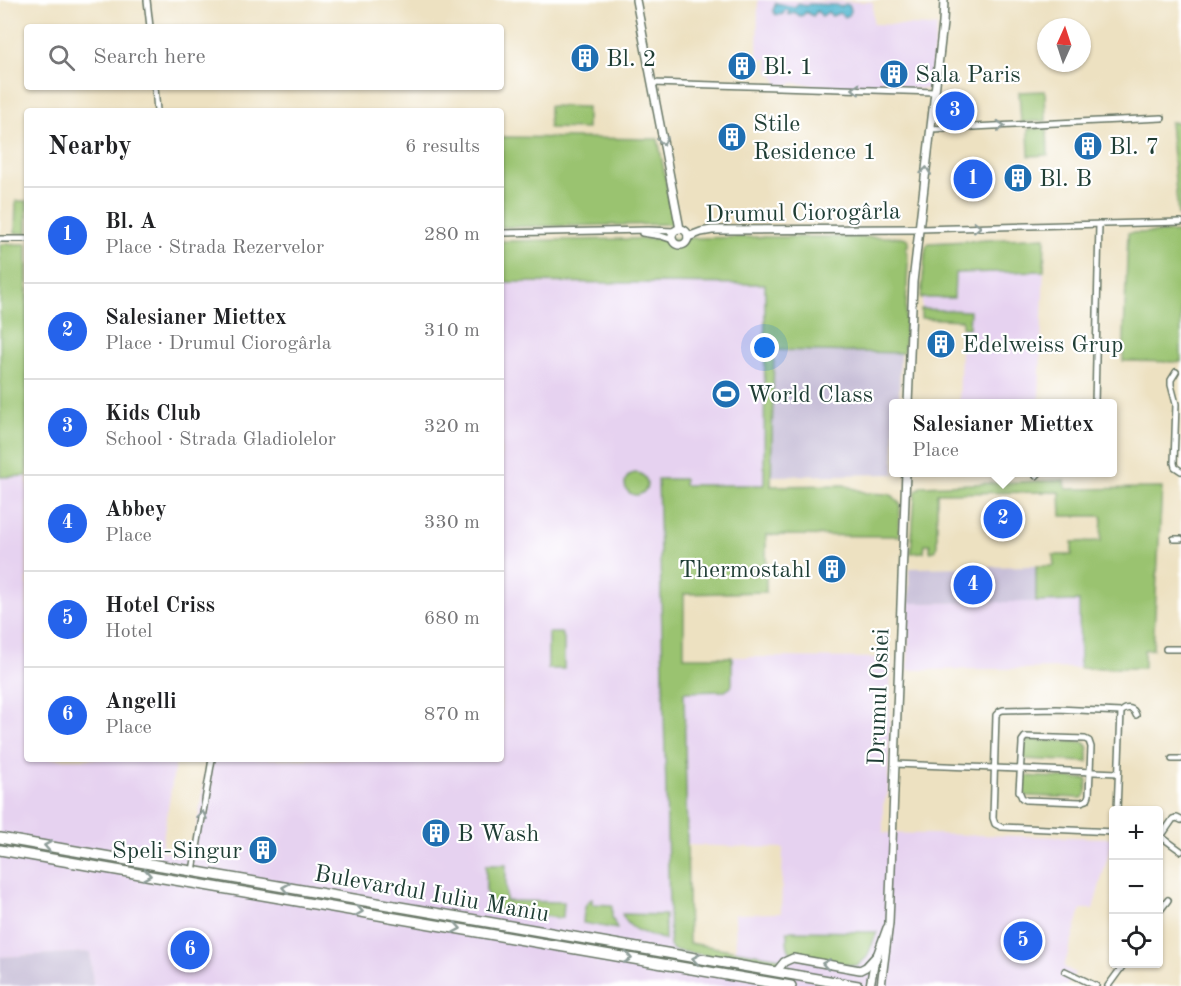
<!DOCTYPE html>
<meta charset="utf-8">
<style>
:root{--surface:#fff;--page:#f2f2f2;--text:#202124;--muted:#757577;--line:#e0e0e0;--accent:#2563eb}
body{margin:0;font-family:"Old Standard TT",serif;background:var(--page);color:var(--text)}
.controls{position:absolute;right:18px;bottom:18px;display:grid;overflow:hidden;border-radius:6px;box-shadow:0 2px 4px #0004}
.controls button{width:54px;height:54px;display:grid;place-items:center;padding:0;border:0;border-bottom:2px solid var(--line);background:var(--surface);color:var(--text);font:30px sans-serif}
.compass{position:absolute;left:1037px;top:18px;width:54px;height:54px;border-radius:50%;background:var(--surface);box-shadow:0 2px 4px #0004;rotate:3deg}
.you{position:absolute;left:765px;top:348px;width:21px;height:21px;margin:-15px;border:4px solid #fff;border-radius:50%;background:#1a73e8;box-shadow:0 0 0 9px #1a73e833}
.badge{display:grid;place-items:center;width:39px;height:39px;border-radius:50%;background:var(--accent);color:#fff;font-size:20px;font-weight:700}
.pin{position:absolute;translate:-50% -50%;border:3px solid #fff;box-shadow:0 2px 6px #0006}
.popup{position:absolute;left:889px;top:399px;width:228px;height:78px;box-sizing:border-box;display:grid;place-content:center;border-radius:6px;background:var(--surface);filter:drop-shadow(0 2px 4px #0005);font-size:20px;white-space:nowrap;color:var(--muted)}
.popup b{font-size:22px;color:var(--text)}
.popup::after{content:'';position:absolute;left:50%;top:100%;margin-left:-12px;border:12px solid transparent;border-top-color:var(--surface)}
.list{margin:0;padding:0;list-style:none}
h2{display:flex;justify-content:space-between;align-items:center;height:78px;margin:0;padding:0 24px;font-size:26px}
h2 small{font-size:20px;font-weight:400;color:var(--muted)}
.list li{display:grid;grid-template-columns:39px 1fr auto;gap:18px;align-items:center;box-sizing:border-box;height:96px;padding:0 24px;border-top:2px solid var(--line)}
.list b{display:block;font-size:22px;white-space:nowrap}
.list p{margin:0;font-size:20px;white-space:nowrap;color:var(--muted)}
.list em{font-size:20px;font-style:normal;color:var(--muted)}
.icon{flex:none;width:33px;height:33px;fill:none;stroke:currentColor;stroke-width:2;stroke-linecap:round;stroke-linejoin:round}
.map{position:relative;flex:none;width:1181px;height:986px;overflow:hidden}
.search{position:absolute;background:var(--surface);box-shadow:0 2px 4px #0004;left:24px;top:24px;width:480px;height:66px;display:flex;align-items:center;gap:15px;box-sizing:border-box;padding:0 21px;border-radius:6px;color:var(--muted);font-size:22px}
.panel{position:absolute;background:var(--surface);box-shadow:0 2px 4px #0004;left:24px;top:108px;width:480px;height:654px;border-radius:6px}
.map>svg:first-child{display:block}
</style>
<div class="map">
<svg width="1181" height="986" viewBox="0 0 1181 986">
<rect width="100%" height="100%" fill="#fff"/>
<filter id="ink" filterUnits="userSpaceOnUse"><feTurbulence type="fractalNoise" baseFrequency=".0167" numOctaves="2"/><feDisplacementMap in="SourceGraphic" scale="12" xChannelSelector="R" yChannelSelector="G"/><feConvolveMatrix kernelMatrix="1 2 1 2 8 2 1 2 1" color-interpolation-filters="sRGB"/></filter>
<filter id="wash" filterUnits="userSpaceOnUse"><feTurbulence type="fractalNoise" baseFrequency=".008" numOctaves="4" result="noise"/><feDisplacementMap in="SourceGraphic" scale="24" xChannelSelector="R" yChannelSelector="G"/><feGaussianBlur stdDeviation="1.35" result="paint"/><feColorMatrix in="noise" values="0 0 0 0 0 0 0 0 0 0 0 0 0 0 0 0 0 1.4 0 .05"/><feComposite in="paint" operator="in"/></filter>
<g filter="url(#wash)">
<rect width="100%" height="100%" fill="#ede1c1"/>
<g fill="#e6d2f0" fill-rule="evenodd">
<path d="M758,0l115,2v22l64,2 -8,63 -104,-3 -32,-3 -7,2h-9l-1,-6 -2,-3 -6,-4v-13h-11z"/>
<path d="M1045,237l-6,166h-80l3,-83 -41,-2 5,-72 5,-4z"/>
<path d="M501,283l264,1 -1,201h-80v-6h-26l31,464 47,7 -1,-36 46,-1 2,-65 -96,-3 -3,-153 41,-1 7,-7v-27l159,1 -3,135 -5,12v28l230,5 -20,71h-12l-17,58 11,6 -8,13h-974l-3,-34 -90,5v-480l27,-1v283h149l-15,92 31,5 16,-97h293zM787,931l90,1v1l-10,24 -9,7 -69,-12z"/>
<path d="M1079,601l1,67 -172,2 1,-67z"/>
</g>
<g fill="#c8bfd8">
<path d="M774,350l126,3 -1,50 -5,1v68l3,1v1l-125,2z"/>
<path d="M1036,566v36l-127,1v-35z"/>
<path d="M90,952l3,34h-93v-29z"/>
</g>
<g fill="#9ac370" stroke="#5c8052" stroke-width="1.5">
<path d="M1045,91l1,30 -25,1 -2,-30z"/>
<path d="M549,106l38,1v22l-38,-1z"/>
<path d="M1170,122l11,1v93h-3z"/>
<path d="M1047,128l1,27 -19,1 -1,-27z"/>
<path d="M501,137l157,2 16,85 -173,3z"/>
<path d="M16,201h11v32h-12z"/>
<path d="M1181,232v130l-58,-1 5,-128z"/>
<path d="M756,237h147l5,2v7l-2,1 2,16 -4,90 -130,-3 -3,136 73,-1 22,8 22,1 5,2 7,8 -1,32 -133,-1v57l-82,2v63h48v27l-1,3 -6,4 -41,1 5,251 91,15 -3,6 -7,2 -97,-16 -3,-4 -12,-467h26v6h80l1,-201 -264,-2v-41z"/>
<path d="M1045,237l-1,34 -89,2 -1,25h-33l5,-52 3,-3z"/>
<path d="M0,244h27v232l-27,1z"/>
<path d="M921,309l49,2 -1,17h-7v-8l-41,-2z"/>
<circle cx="636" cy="484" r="11"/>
<path d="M1065,480l1,9 96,-1 -9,161 -9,1v18h-64l-1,-67 -43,1v-36h18l-1,-11h19v-13l29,-1 1,-25h-41l-1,-24 -123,1v55l-3,3 -4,1v-8h-5l-1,8 -13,1 4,-58 1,-4 6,-5z"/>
<path d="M548,633h13l3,5v31h-16z"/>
<path d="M1028,740l56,2 4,6v14l-65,-3 1,-15z"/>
<path d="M1022,776l65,3 -1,15 -4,4 -56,-2 -4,-6z"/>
<path d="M486,865h20v36l58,1 -1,15 -5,1 -71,-11 1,-11 -2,-4z"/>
<path d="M592,899v5l20,1v12l5,12 -34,-6c1,-10 0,-19 9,-24z"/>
<path d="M622,914l43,1v25c-18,-8 -34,-6 -43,-26z"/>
<path d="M787,931l90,1 -10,25 -10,9 -63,-10c-8,-6 -7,-15 -7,-25z"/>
</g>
<path fill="#52b8d1" stroke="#387a82" stroke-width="1.5" d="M776,3l18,4 5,-4 7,3 3,-2 27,1 4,2 6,-3 4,2 1,5 -2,4 -4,2 -6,-4 -7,3 -4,-4 -6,4 -5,-5 -4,5 -7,-4 -3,3 -3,1 -6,-4 -3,3 -3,-1 2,-3 -5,-1 -2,4 -5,1 -3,-1 -2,-4z"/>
</g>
<g filter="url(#ink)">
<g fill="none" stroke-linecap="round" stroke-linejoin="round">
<g stroke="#677665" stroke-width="8">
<g id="minor">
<path d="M147,0l3,27"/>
<path d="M652,83l283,9"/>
<path d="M155,87l2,24"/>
<path d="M931,129l231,-11"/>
<path d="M919,229l262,-7"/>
<path d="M501,233l147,-3 27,1"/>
<path d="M642,233l19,3 12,4"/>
<path d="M0,239h27"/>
<path d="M1176,372l-5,8v5l5,19 -2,59 1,4 6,4"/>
<path d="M1095,404l4,-180"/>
<path d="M1036,476l4,-4"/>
<path d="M1174,539h7"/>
<path d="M1166,649h15"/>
<path d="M1025,737l60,2 4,2 2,6 -2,48 -2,5 -6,2 -55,-2 -4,-2 -3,-7 3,-47v-3z"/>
<path d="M1172,759h9"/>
<path d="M895,764l223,9"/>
<path d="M1117,810l4,-98c6,-6 13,-4 15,3"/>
<path d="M1181,820l-4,-2 -4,1 -11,16 1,3 18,13"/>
<path d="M1114,832l-113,-5 -6,-3 -2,-6 3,-103 4,-4 3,-1 54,-1 64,3"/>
<path d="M193,871l19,-112"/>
<path d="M1158,913l10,-13"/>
<path d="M1065,971l31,15"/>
<path d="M1108,986l16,-22"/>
</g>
</g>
<g stroke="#677665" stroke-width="10">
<g id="tertiary">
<path d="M636,0l44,229"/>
<circle cx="680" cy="237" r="8"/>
<path d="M688,237l13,-5 11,-2 207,-1"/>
<path d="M908,404l5,-122 30,-259 1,-23"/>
<path d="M776,972l8,-10 9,-4 67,12 6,-3 11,-12"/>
<path d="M870,986l4,-22 13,-36"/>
<path d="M881,986l8,-63 17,-451"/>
</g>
</g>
<g stroke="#677665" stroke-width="12">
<g id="primary">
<path d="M0,838l858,148"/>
<path d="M0,850l791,136"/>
</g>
</g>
<use href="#minor" stroke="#fff" stroke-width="5"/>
<use href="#tertiary" stroke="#fff" stroke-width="7"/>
<use href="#primary" stroke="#fff" stroke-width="9"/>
</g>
<defs><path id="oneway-chevron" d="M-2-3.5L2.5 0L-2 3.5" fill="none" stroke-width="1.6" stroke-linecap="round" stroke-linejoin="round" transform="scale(1.5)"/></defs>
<g stroke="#8f9e9a">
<use href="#oneway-chevron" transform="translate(856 89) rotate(-178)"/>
<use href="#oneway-chevron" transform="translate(1001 126) rotate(-3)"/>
<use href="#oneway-chevron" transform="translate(663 141) rotate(79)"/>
<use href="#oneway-chevron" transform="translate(926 171) rotate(-83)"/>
<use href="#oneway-chevron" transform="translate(977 227) rotate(-2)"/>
<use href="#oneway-chevron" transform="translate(202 815) rotate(-80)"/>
<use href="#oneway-chevron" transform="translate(48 846) rotate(-170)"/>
<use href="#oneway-chevron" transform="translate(147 875) rotate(10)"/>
<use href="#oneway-chevron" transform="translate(286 888) rotate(-170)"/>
<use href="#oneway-chevron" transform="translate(359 911) rotate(9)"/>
<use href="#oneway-chevron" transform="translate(457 928) rotate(10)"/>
<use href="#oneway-chevron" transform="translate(628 958) rotate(10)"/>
<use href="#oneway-chevron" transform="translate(696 959) rotate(-170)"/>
<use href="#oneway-chevron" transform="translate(826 964) rotate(-170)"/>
</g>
</g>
<defs>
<g id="building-disc" transform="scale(1.5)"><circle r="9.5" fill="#1f6fb2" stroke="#fff"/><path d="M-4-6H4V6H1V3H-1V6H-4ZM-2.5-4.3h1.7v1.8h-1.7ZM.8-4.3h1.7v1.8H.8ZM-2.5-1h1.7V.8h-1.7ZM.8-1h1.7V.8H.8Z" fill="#fff"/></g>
<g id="stadium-disc" transform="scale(1.5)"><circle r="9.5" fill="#1f6fb2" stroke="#fff"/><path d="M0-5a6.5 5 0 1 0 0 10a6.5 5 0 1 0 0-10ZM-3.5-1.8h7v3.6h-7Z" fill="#fff"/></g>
</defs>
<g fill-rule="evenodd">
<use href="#building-disc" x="585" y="58"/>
<use href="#building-disc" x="742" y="66"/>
<use href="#building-disc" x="894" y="74"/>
<use href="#building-disc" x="732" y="137"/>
<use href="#building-disc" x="1088" y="146"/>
<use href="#building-disc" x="1018" y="178"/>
<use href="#building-disc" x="941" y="344"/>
<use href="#stadium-disc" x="726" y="394"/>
<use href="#building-disc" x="832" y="569"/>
<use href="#building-disc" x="436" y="833"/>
<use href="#building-disc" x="263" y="850"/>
</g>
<g text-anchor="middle" stroke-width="4.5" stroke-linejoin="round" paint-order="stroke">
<g font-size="24" fill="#1f3d34" stroke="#fff" text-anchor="start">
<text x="606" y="66">Bl. 2</text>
<text x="763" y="74">Bl. 1</text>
<text x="915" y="82">Sala Paris</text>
<text x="753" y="131">Stile<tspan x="753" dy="28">Residence 1</tspan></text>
<text x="1109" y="154">Bl. 7</text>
<text x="1039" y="186">Bl. B</text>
<text x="962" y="352">Edelweiss Grup</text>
<text x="747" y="402">World Class</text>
<text x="811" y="577" text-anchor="end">Thermostahl</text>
<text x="457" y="841">B Wash</text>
<text x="242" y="858" text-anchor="end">Speli-Singur</text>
</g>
<g font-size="24" fill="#1f3d34" stroke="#fff">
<text transform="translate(803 212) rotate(-1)" y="8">Drumul Ciorogârla</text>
<text transform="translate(878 697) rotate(-88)" y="8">Drumul Osiei</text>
<text transform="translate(432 893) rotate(10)" y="8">Bulevardul Iuliu Maniu</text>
</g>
</g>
</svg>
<div class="controls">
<button>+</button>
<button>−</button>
<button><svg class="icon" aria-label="locate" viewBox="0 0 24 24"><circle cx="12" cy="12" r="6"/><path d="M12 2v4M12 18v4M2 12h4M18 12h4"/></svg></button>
</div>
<svg class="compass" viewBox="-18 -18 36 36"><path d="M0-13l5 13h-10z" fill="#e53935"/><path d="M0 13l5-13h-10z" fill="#757577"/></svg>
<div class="you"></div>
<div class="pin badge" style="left:973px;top:179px">1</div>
<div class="pin badge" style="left:1003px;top:519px">2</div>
<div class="popup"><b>Salesianer Miettex</b>Place</div>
<div class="pin badge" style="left:955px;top:111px">3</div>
<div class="pin badge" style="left:973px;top:585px">4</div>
<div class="pin badge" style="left:1023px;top:941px">5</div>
<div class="pin badge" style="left:190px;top:950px">6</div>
<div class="search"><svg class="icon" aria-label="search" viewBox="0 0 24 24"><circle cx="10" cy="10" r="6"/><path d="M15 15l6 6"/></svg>Search here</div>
<section class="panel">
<h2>Nearby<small>6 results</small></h2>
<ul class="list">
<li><span class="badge">1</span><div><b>Bl. A</b><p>Place · Strada Rezervelor</p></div><em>280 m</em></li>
<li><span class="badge">2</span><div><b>Salesianer Miettex</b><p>Place · Drumul Ciorogârla</p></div><em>310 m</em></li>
<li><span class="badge">3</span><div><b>Kids Club</b><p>School · Strada Gladiolelor</p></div><em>320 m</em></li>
<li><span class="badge">4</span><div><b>Abbey</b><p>Place</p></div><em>330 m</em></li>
<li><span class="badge">5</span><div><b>Hotel Criss</b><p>Hotel</p></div><em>680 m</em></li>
<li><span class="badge">6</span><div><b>Angelli</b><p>Place</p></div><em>870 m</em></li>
</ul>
</section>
</div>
